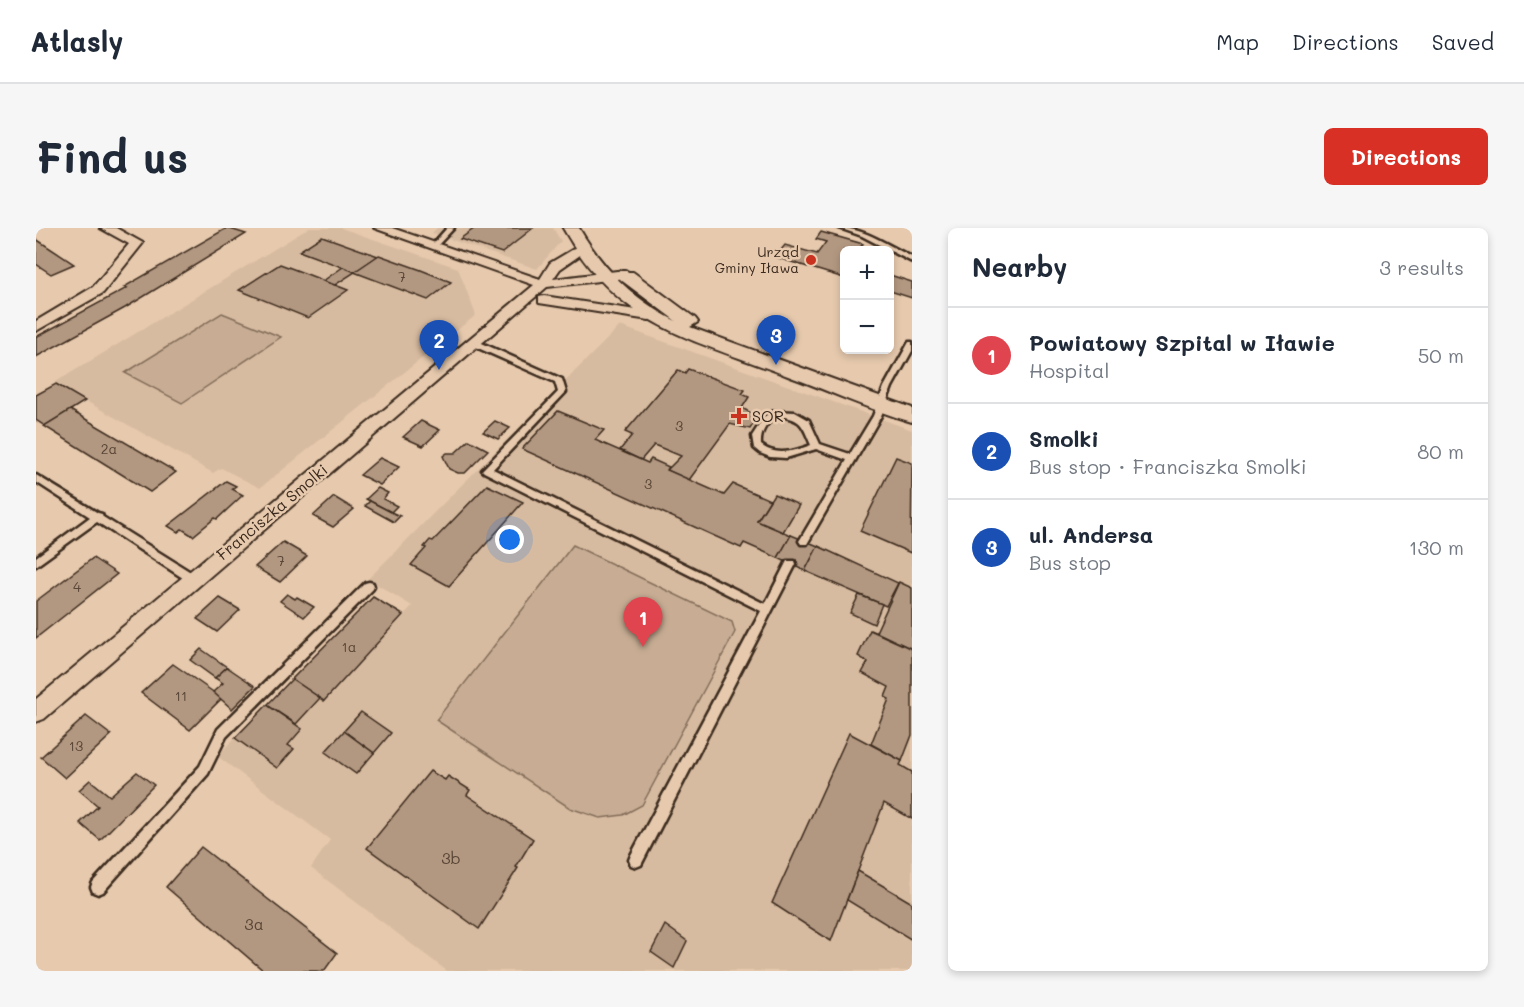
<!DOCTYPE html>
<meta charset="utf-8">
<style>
:root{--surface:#fff;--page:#f6f6f7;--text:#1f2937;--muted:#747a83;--line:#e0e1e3;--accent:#d93025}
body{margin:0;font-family:Mali,sans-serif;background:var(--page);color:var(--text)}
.controls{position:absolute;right:18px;top:18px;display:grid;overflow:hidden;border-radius:9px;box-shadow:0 3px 9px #0003}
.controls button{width:54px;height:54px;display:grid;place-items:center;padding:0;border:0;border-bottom:2px solid var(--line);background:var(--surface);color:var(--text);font:30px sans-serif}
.you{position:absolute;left:474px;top:312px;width:21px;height:21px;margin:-15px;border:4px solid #fff;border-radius:50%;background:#1a73e8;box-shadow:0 0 0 9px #1a73e833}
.badge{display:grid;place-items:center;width:39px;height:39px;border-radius:50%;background:var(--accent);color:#fff;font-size:20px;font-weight:700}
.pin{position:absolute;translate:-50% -50px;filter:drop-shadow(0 2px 3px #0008)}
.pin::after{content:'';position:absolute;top:32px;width:21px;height:18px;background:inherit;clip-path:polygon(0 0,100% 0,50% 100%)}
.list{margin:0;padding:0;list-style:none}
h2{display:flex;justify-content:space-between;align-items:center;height:78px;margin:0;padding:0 24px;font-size:26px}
h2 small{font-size:20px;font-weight:400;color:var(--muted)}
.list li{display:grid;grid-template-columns:39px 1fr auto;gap:18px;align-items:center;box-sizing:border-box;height:96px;padding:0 24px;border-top:2px solid var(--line)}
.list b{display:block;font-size:22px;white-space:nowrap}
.list p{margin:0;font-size:20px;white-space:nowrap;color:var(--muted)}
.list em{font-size:20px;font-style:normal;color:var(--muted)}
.map{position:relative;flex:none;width:876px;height:743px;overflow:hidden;border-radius:9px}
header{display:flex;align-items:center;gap:36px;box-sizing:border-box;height:84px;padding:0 30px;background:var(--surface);border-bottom:2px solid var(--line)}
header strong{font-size:28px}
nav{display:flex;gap:33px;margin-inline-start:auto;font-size:21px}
.intro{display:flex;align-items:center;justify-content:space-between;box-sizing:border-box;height:144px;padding:0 36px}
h1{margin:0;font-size:42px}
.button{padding:15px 27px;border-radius:9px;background:var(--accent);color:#fff;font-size:21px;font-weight:700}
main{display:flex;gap:36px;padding:0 36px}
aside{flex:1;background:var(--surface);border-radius:9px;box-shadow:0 3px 9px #0003}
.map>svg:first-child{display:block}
</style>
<header>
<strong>Atlasly</strong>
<nav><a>Map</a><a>Directions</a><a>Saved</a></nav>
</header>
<div class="intro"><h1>Find us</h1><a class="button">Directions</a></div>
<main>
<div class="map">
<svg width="876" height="743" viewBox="0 0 876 743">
<rect width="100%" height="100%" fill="#e7caae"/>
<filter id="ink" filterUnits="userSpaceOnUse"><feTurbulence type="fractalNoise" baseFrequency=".0167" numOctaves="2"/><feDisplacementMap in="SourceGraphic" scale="12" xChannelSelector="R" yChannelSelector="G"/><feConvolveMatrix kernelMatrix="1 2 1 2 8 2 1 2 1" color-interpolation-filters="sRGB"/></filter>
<g filter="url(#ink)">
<g fill="#d7bba0">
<path d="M273,0h32l117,40 18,47 -216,173 -39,-20 -8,5 -159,-90z"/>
<path d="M401,0h116l8,13 -24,28 -105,-36z"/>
<path d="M584,98l292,104v541h-465l-136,-103 19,-28 -113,-84 75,-77 32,22 88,-95 -44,-27z"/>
</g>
<g fill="#c8ad94" stroke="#826c59" stroke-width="1.5">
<path d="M186,85l59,24 -99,66 -57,-30z"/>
<path d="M537,317l159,77 3,10 -93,173 -19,10 -23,3 -30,-10 -134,-88z"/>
</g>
<g fill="#b39881" stroke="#3b2a1e" stroke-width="1.5">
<path d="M191,0l19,6 -121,74 -89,49v-20l91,-49 -3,-1z"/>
<path d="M439,0h58l-31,25 -42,-14z"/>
<path d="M785,4l42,12 -5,6h-14v28l-69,-21 10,-12 32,9 9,-12 -10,-3z"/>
<path d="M286,8l56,20 -23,16 -56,-21z"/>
<path d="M0,11l38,25 -23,10 -15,-10z"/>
<path d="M343,27l42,15 30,12 -23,18 -74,-28z"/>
<path d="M244,36l24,9 44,17 -40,28 -69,-28z"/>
<path d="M307,39l12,5 -20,13 -12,-4z"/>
<path d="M854,47l22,7v16l-22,-7z"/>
<path d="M652,141l57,21 -3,4 7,3 -7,11 16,9 -8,12 -20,-5 -41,56 -22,-10 14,-14 -27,-11 -13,15 -21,-10 12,-15 -7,-3 53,-62 7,3z"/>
<path d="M20,156l29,17 -40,25 -9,-6v-25z"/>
<path d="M34,182l106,62 -26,20 -106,-66z"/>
<path d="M522,183l46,19 -9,10 53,23 3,-4 18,8 -2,3 57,25 9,-11 37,16 -13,21 34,14 -13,23 -34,-15 -3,5 -219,-99z"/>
<path d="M385,193l19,9 -17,16 -20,-9z"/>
<path d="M459,193l15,7 -12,11 -15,-7z"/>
<path d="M433,212l19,10 -23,23h-7l-9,-4 -6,-13 4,-3h8z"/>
<path d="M860,229l16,6 -1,90 -51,-22z"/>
<path d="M344,230l19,9 -19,18 -20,-10z"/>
<path d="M190,253l10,5 -4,3 11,6 -26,24 -2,-1 -22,18 -11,-7 -4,3 -10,-6z"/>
<path d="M451,257l36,17 -74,84 -38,-21 15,-17 -2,-1 6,-7 3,1z"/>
<path d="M342,260l10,5 -5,6 14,7 -6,6 -25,-13z"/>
<path d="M738,266l25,11 -16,27 -26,-11z"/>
<path d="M298,269l20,12 -21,18 -20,-11z"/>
<path d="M334,273l21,11 9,4 -6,6 -29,-16z"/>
<path d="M755,307l27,11 -13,25 -27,-13z"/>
<path d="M247,314l24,14 -27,26 -25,-15z"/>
<path d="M782,318l80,37 -12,23 -81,-35z"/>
<path d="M57,330l24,16 -81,64v-37z"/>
<path d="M863,354l13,6v61l-36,-17z"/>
<path d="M251,366l8,5 2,-2 17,10 -10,10 -24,-16z"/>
<path d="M823,367l23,9 -8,20 -24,-11z"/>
<path d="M337,369l30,18 -79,86 -32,-22z"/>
<path d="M184,370l20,12 -23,22 -20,-13z"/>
<path d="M834,402l42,19v86l-10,26 -31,-17 18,-45 -4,-2 4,-10 -27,-14 6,-11 -10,-6z"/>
<path d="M165,421l26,18 -12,11 -25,-18z"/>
<path d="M137,436l49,34 -32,32 -49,-37z"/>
<path d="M191,439l28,19 -23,23 -19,-17 10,-9 -8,-5z"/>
<path d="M256,451l28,19 -24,26 -29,-19z"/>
<path d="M231,477l35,24 -14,16 6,4 -17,19 -42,-30z"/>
<path d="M325,484l30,21 -17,20 -30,-22z"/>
<path d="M50,488l25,19 -46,43 -24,-21z"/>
<path d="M308,503l30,22 -18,21 -31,-22z"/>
<path d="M813,505l53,28 -2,4 12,7v47l-28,-16 -53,138 -59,-38z"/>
<path d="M394,543l15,9 3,-4 22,14 -3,5 66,44 -17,28 2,1 -39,61 -112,-81z"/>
<path d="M101,544l17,13 -54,55 -20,-17 18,-17 -19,-16 11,-10 20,16z"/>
<path d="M165,619l136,106 -13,18h-60l-98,-84z"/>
<path d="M822,643l54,32v37l-65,-40z"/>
<path d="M629,697l22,16 -13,27 -23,-16z"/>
</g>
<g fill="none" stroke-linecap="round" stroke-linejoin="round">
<g stroke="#3b2a1e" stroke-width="5">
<g id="service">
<path d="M411,0h7l-18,19h-4v-2z"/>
<path d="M803,0c26,0 50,18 73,29v5l-50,-26z"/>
<path d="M433,112h6l87,39 4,13 -73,77 272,135 22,-43h8l1,3 -155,301 -5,2 -5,-2 -2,-5 2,-5 130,-244 -277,-139 -2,-2 2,-2 74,-76 -3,-10 -86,-38z"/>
<path d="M873,114h3v9l-20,36 -11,29 -74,128h-6l-2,-3 2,-3 46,-78 -31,-11 -30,9 -16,-1 -10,-4 -6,-5 -2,-12 13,-20 9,-5 21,1 14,8 11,24 30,10 23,-38 11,-29zM742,188c24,3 24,8 33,29 -16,6 -35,12 -50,0 -1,-13 6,-23 17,-29z"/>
<path d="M0,247l62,38 4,1 1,3 94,59 1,3 -1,3h-8l-92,-60 -61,44v-9l54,-40 -54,-35z"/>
<path d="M333,354l4,1 1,3 -1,3 -147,148 -18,37 -105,118 -5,2 -5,-2 -2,-5 2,-5 107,-116 18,-37 147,-146z"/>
</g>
</g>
<g stroke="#3b2a1e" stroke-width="4">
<g id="minor">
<path d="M64,0h16l27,15 -40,50 -67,38v-10l57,-34 36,-43z"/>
<path d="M338,0h18l148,51 10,-16 32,-19 4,1v6l-26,18 -7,10 72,-9 7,4 -7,4 -78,9 -503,432 -8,3v-23l498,-414z"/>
<path d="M508,68l105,16 7,4 -7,4 -110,-17v-6z"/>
</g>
</g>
<g stroke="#3b2a1e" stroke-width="4">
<path id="tertiary" d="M527,0h16c24,41 54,71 97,93l-55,-41 -3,-4 3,-4h12l62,46 3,4 -8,5 222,81v14c-42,-12 -83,-31 -124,-46 -98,-38 -170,-49 -225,-148z"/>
</g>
<use href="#service" fill="#e7caae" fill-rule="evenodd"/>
<use href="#minor" fill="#e7caae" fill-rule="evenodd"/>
<use href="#tertiary" fill="#e7caae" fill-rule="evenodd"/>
</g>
</g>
<g fill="#c8321e" stroke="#e7caae" stroke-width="2">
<circle cx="775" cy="32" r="6"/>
<path d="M700 179h6v6h6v6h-6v6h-6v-6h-6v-6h6z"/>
</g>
<g text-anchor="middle" stroke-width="5" stroke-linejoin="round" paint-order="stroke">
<g font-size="14" fill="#3b2a1e" stroke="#e7caae" text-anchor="end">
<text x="763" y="29">Urząd<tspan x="763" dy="16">Gminy Iława</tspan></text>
</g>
<g font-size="14" fill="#594637">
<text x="366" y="54">7</text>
<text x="643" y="203">3</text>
<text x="73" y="226">2a</text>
<text x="612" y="261">3</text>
<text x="245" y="338">7</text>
<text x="41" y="364">4</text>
<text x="313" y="424">1a</text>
<text x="145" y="473">11</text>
<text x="40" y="523">13</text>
</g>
<g font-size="16" fill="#3b2a1e" stroke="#e7caae" text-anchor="start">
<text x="716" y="194">SOR</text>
</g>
<g font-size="16" fill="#3b2a1e" stroke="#e7caae">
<text transform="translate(236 284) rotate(-40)" y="6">Franciszka Smolki</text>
</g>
<g font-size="16" fill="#594637">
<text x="415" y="636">3b</text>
<text x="218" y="702">3a</text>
</g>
</g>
</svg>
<div class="controls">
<button>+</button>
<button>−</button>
</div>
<div class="you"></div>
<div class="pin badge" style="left:607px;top:419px;background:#e0444e">1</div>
<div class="pin badge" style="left:403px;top:142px;background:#1a4fb4">2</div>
<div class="pin badge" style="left:740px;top:137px;background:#1a4fb4">3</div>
</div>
<aside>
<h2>Nearby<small>3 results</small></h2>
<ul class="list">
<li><span class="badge" style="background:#e0444e">1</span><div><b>Powiatowy Szpital w Iławie</b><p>Hospital</p></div><em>50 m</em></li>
<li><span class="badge" style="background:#1a4fb4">2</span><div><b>Smolki</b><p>Bus stop · Franciszka Smolki</p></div><em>80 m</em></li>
<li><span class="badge" style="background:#1a4fb4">3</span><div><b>ul. Andersa</b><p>Bus stop</p></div><em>130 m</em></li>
</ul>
</aside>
</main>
